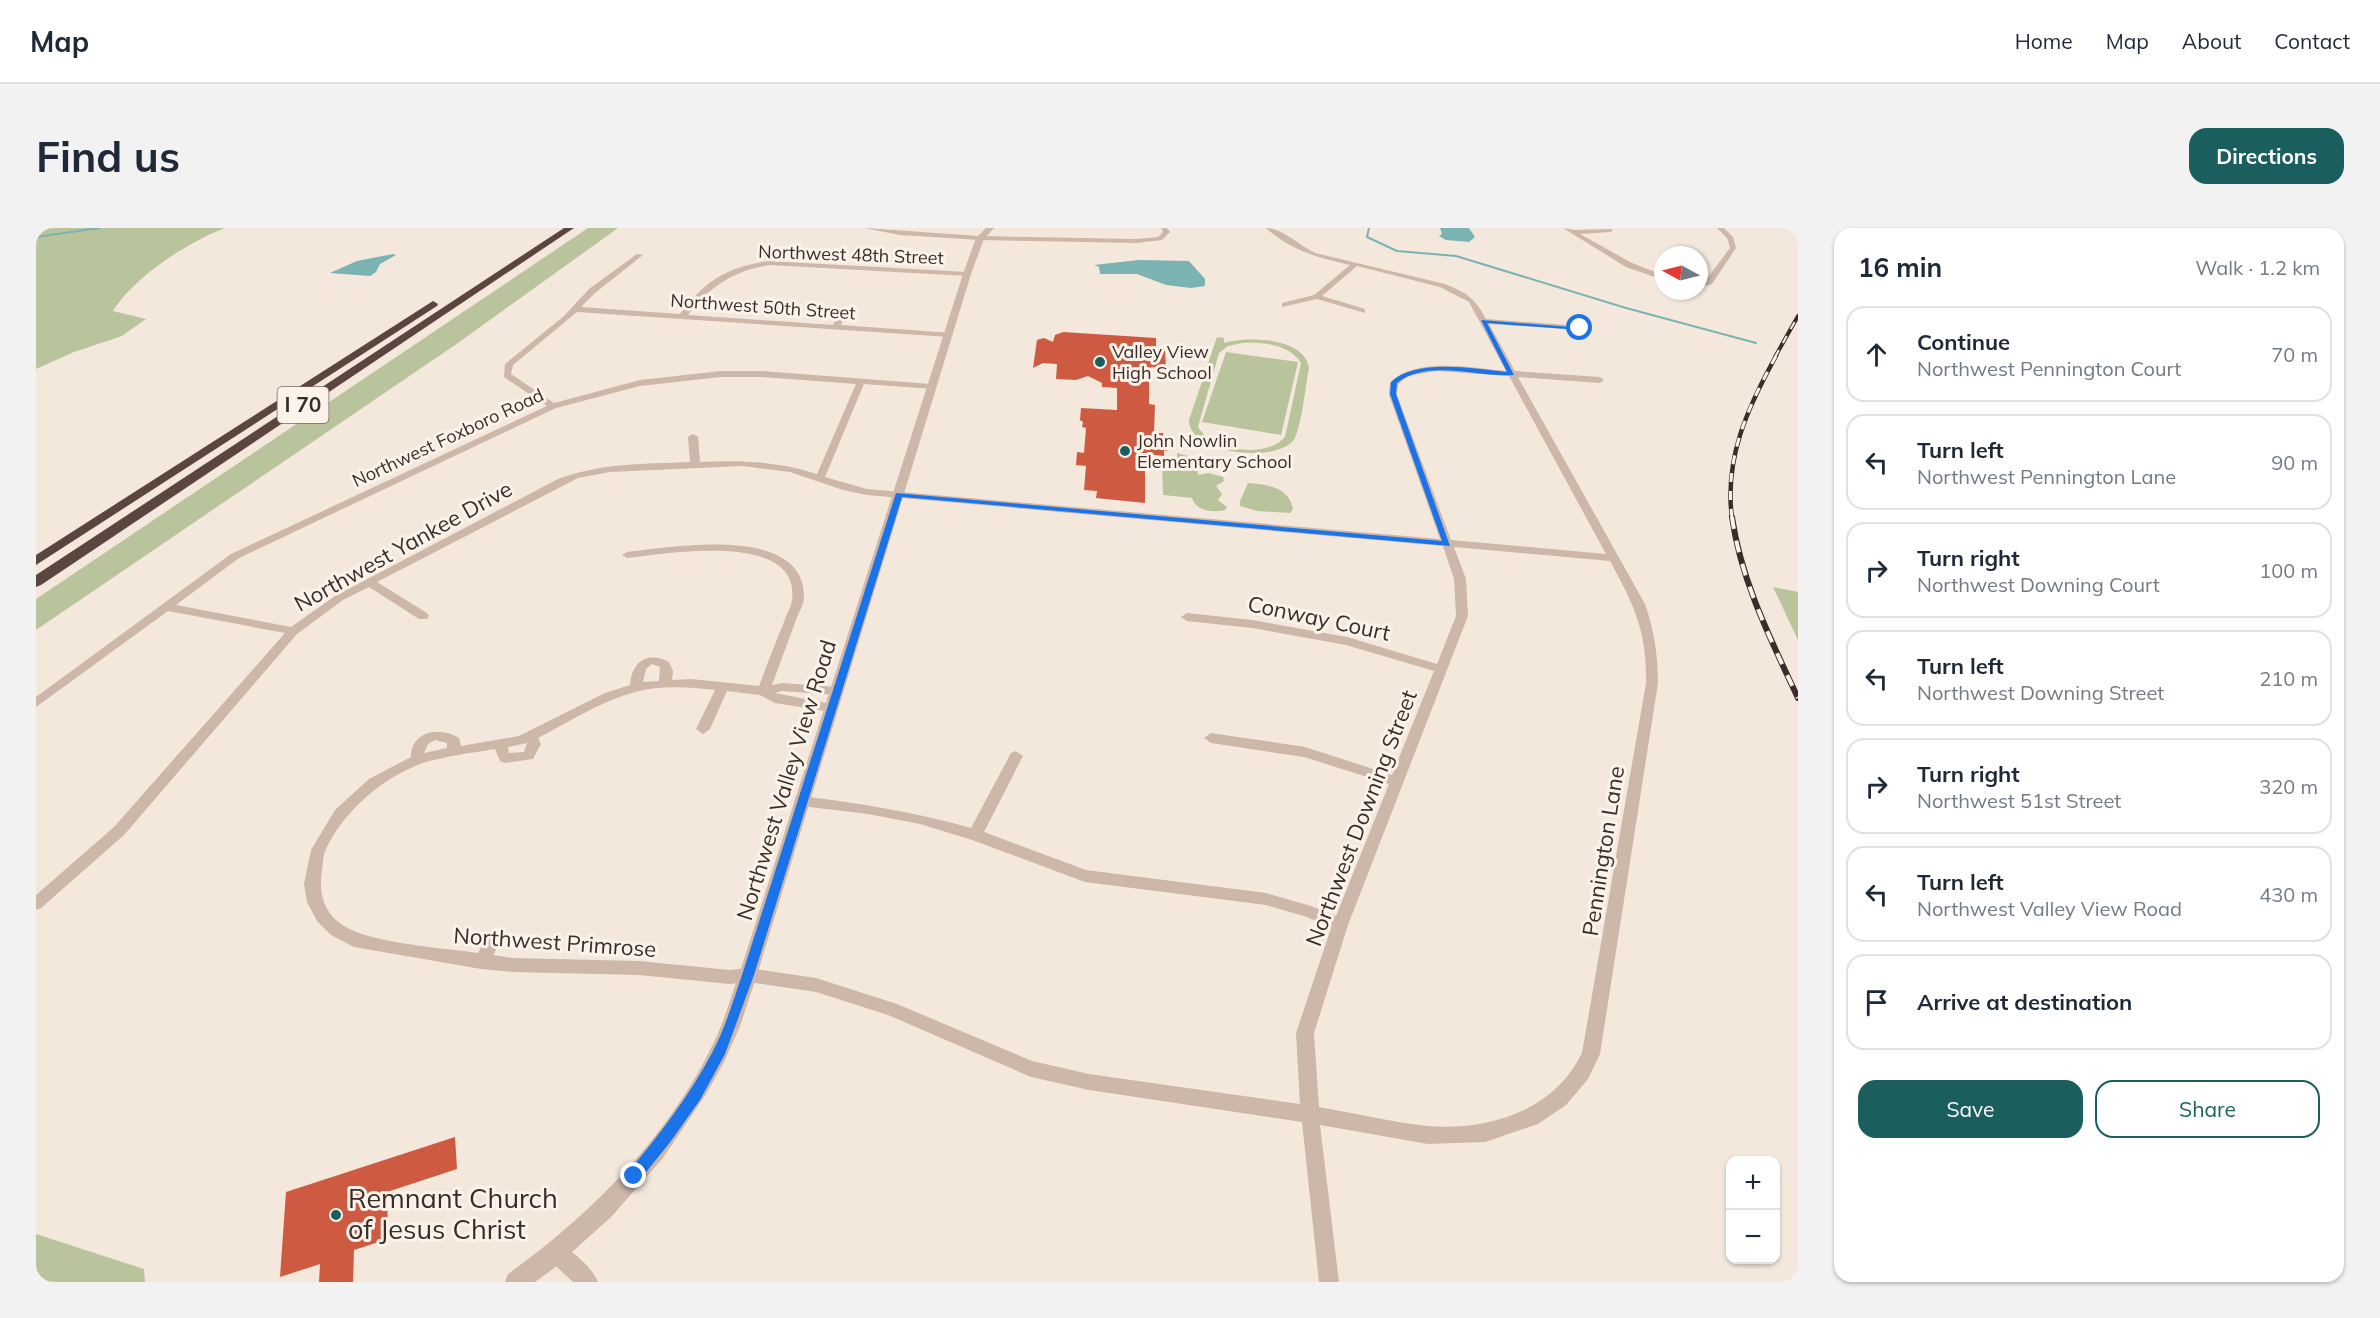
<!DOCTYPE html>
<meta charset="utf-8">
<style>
:root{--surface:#fff;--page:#f2f2f3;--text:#1f2937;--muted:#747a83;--line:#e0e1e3;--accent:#1b5e5e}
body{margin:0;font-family:Mulish,sans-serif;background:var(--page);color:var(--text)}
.controls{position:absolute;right:18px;bottom:18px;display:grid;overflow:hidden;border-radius:12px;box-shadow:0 2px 4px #0004}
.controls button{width:54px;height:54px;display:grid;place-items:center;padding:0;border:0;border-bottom:2px solid var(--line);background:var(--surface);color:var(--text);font:30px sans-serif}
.compass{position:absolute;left:1618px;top:18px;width:54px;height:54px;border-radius:50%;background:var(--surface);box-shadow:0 2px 4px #0004;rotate:277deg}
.stop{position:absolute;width:18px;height:18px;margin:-14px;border:4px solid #1a73e8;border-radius:50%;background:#fff}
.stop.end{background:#1a73e8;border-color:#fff;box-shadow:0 2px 6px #0008}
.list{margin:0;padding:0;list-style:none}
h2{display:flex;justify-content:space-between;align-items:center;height:78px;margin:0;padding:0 24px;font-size:26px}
h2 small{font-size:20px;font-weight:400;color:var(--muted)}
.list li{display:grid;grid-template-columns:39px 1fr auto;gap:18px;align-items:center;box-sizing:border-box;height:96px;margin:0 12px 12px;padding:0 12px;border:2px solid var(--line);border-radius:18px}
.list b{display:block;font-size:22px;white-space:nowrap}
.list p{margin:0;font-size:20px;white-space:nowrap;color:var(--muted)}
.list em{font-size:20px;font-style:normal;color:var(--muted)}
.actions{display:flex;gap:12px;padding:18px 24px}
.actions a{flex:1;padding:14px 0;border:2px solid var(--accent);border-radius:18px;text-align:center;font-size:21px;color:var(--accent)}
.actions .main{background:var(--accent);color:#fff}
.icon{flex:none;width:33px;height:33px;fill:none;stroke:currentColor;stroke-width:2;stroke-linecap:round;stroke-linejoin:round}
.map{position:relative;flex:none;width:1762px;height:1054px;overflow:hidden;border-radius:18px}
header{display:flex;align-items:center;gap:36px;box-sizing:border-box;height:84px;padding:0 30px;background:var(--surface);border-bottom:2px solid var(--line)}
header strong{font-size:28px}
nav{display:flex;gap:33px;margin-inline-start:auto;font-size:21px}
.intro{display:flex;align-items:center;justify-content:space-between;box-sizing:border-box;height:144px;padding:0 36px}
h1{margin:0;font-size:42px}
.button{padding:15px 27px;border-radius:18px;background:var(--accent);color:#fff;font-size:21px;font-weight:700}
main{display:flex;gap:36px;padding:0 36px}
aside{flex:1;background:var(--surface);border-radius:18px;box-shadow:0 2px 4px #0004}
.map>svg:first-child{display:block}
</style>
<header>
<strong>Map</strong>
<nav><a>Home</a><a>Map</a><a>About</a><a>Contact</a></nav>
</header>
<div class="intro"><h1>Find us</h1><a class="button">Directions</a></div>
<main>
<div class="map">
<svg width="1762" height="1054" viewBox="0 0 1762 1054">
<rect width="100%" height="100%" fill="#f4e8dd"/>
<g fill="#b9c49c" fill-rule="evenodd">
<path d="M0,0h189c-37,14 -91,49 -112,83l33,8 -24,17 -48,16 -38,17z"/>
<path d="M552,0h30l-160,115 -422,287v-31z"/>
<path d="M1181,109l7,1v5c22,-7 81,-6 85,25 -3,14 -8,64 -16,73 -19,22 -105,13 -104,-21zM1206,115c20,-1 48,1 59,20l-16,74c-19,22 -73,14 -87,-10l21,-74 9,-7z"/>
<path d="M1190,124l72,10 -17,73 -79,-13z"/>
<path d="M1141,225l15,4 8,6 -3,4 1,8 11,-2 14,4 1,4 -8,5 6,8 -4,6 9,7 -2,3c-13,3 -29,1 -33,-12l-29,-3 -1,-32 15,2z"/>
<path d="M1212,255c19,2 41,3 45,26l-3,4 -33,-2 -17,-5v-5z"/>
<path d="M1737,359l25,5v48z"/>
<path d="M0,1006l108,35 1,13h-109z"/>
</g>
<g fill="#7ab3b2">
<path d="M1404,0h29l6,9 -6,5 -23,-2 -7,-4 3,-2z"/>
<path d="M357,26l3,1 -16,9 -4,8 -6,4 -40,-3 27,-12z"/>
<path d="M1103,32l50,1 16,18v7l-14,2 -25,-3 -29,-11h-37l-1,-7 -5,-2z"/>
</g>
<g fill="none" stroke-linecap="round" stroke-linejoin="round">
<g stroke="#7ab3b2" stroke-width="2">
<path d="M1333,0l-2,9 30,14 59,5 170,52 130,35"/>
<path d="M0,9l63,-9"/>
</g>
</g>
<g fill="#ce5b41">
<path d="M1027,104l93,6v12l9,1 1,17 -15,-1 1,14h-3v23l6,1 -1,28h9l1,6h3v12l-3,-1v6l-16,-2v15h-3v34l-49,-5 1,-7 -13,-1 2,-24 -10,-1 1,-13 7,1 2,-25 -4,-1 1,-5 -3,-2 1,-12 36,2v-22l-15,-1v-4l-14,-7 -12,4 -20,-1 1,-15 -14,-1 -10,5 4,-28 7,-2 9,4 2,-7z"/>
<path d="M419,909l2,32 -70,23 1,47 -34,11 -1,32h-34l1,-18 -40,13 6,-85z"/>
</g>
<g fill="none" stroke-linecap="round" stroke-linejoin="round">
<g fill="#cdb7a8" fill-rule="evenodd">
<path d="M828,0l116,8 156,3 22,-2 5,-5 -2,-4h6l3,4 -8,8 -26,3 -156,-3 -80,-5z"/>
<path d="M1230,0c16,0 34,18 49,25l130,31c22,9 29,13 41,35l97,7 1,2 -4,2 -91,-6 26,47 85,6 4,3 -4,3 -82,-6 127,227c9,26 13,51 13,79l-58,371 -12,25 -22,26 -28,19 -53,18 -57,2 -108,-19 19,157h-20l-17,-160 -213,-32 -58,-13 -143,-62 -72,-23 -68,-10 -18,2 -91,-9 -127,-3 -31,-3 -127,-22 -23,-12 -14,-14 -10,-19 -3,-18 7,-34 24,-40 34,-31 42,-22c0,-26 29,-31 48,-19l2,8 58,-10 86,-43 25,-8c2,-24 18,-34 39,-23l4,9 -1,9 19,-1 68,7c8,-21 16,-43 25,-64 2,-7 7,-15 8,-22 9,-70 -127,-46 -165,-42l-5,-3 5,-3c45,-5 180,-29 177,47 -1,7 -6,15 -8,21 -8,22 -16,43 -24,65l10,-2 55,4 6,4 -6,4 -55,-4 -7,2 61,12 1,3 -1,3 -5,1 -56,-9 -15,-8 -33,-4 -17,38 -7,5 -7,-5 19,-39c-25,-3 -55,-5 -80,2 -34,9 -66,30 -97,46l3,6 -8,15 -28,4 -5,-2 -5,-12c-24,4 -49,7 -72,14 -40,14 -79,48 -97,86 -3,6 -3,15 -4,22 -4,22 2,43 22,55 27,17 99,22 134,27l11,-21 6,-2 6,2 2,5 -10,18 19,3 127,3 91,9 18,-2 68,10 81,26 135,57 57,13 211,30 -4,-71 35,-105 -24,-11 -41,-12 -181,-23 -113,-42 -52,-16 -52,-10 -67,-8 -5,-1 -2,-4 2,-4 5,-1c58,7 114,16 170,32l40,-75 5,-2 7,5 -39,76 102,38 180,23 45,13 25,10 53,-132 -85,-27 -93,-14 -7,-5 7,-5 94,14 87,28 42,-104 -88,-26 -94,-17 -65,-7 -6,-4 6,-4 65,7 95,17 90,27 19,-48 -2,-37 -11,-33 -576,-51 -24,-5 -53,-18 -47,-6 -133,6 -32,6 -201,104 50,31 2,3 -2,3h-8l-50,-32 -26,13 -46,34 -173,201 -83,73 -5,2v-15l78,-68 171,-194 -117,-22 -132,96v-10l195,-143 316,-148 -43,-29 1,-13 59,-48 25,-27 48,-35 6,1 -48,38 -14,14 99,7c26,-34 47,-47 89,-53l198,11 4,2 -4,2 -198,-11c-36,6 -59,21 -81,50l145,10 6,-15 4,-2 4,2 -6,15 111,8 1,2 -4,2 -372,-25 -64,53 -2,9 43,29 86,-23 81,-9h41l169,13 3,1v4l-70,-5 -39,93 42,12 573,50 -51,-144 1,-12c25,-27 82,-15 116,-12l-37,-69 -29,-15 -83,-21 -35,30 43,13v4l-48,-14 -35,8v-4l32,-8 36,-30c-32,-7 -60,-15 -84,-37zM1401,143l72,5 97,178 -155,-14 -54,-145 1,-11 10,-8zM685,149h41l94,7 -39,90c-39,-13 -77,-14 -117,-12l-2,-25 -5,-3 -5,3 2,25c-44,2 -90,1 -132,17l-223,117 -44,31 -115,-22 63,-47 317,-150 84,-22zM1418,319l156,14c24,44 37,70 36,122l-64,370c-28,58 -94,78 -155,73 -36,-4 -73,-13 -108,-19l-5,-74 34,-108 120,-309 -2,-37zM616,436l8,3 -1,14 -16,1 3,-13zM399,512l12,3v5l-23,5 4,-9zM491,515l-3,9 -15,1 -1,-6z"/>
<path d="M1527,0l11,2 39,-1 -2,3 -31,2 52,29 31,12v5l-37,-13z"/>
<path d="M1681,0h7l9,9 3,11 -24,36 -7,2 -4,-2 5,-4 24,-32 -3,-10z"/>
<path d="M519,1014c15,6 37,25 43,40h-25l-25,-23 -3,-7 3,-7z"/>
</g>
<path fill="#cdb7a8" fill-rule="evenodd" d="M950,0h8l-10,11 -13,35 -214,701 -17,51 -16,36 -18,32 -43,64 -52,59 -58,52 -18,13h-30l3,-8c84,-60 163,-140 207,-234 10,-21 16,-44 24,-65l224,-701 13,-36z"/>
<g fill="#5b463f" fill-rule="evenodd">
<path d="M528,0h10l-533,357 -5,2v-12z"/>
<path d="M397,73l5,3 -1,2 -401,259v-10z"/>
</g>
<g stroke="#3a2d29" stroke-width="4">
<path id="rail-far2" d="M1739,129l23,-41"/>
</g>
<g stroke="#3a2d29" stroke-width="4.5">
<path id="rail-far1" d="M1696,290c-8,-60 16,-111 44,-162"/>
</g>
<g stroke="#3a2d29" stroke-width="6">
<path id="rail" d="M1696,289c9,64 39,123 66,181"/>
</g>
<use href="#rail-far2" stroke="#fbf2ea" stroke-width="2" stroke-dasharray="8" stroke-linecap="butt"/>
<use href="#rail-far1" stroke="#fbf2ea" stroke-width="3" stroke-dasharray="9" stroke-linecap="butt"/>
<use href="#rail" stroke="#fbf2ea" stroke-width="4" stroke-dasharray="12" stroke-linecap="butt"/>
</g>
<path fill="#1a73e8" d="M1445,92l102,8 -3,2 -93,-7 27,52c-38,3 -84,-17 -117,8l-1,11 54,152 -548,-49 -148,478 -29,79 -25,46 -29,41 -32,40 -5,2 -5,-2 -2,-5 2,-5c31,-37 60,-75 83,-118 13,-24 21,-52 30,-78l154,-482 546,48 -52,-147 1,-12c26,-24 83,-13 116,-10z"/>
<g fill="#1b5e5e" stroke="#fbf2ea" stroke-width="2">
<circle cx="1064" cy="134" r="6"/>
<circle cx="1089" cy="223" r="6"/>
<circle cx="300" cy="987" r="6"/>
</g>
<g text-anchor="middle" stroke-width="6" stroke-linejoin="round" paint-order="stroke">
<g font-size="18" fill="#3a2d29" stroke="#fbf2ea">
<text transform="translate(815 27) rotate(2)" y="6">Northwest 48th Street</text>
<text transform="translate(727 79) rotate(4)" y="6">Northwest 50th Street</text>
<text transform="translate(412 210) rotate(-25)" y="6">Northwest Foxboro Road</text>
</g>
<g font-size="18" fill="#3a2d29" stroke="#fbf2ea" text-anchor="start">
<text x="1076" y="130">Valley View<tspan x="1076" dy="21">High School</tspan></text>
<text x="1101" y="219">John Nowlin<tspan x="1101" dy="21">Elementary School</tspan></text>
</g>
<rect fill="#fbf2ea" stroke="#746863" stroke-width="1.5" x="241.5" y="159" width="51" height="36" rx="4.5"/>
<g font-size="21" font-weight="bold" fill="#3a2d29">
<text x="267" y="184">I 70</text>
</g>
<g font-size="22" fill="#3a2d29" stroke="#fbf2ea">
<text transform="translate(367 318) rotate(-29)" y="8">Northwest Yankee Drive</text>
<text transform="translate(1283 390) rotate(12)" y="8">Conway Court</text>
<text transform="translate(750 552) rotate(-73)" y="8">Northwest Valley View Road</text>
<text transform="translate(1325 590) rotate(-69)" y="8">Northwest Downing Street</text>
<text transform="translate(1567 623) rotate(-81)" y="8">Pennington Lane</text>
<text transform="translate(519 714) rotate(4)" y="8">Northwest Primrose</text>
</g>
<g font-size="27" fill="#3a2d29" stroke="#fbf2ea" text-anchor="start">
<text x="312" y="980">Remnant Church<tspan x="312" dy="31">of Jesus Christ</tspan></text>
</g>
</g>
</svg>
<div class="controls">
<button>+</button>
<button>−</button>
</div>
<svg class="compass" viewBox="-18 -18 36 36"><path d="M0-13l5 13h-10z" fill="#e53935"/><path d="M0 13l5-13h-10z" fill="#747a83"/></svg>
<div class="stop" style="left:1544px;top:100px"></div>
<div class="stop end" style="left:598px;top:948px"></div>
</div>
<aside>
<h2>16 min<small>Walk · 1.2 km</small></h2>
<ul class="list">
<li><svg class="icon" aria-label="ahead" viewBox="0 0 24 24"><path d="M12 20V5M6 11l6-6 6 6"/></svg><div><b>Continue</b><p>Northwest Pennington Court</p></div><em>70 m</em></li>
<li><svg class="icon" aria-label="left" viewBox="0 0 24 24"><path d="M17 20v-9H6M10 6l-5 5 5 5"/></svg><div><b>Turn left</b><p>Northwest Pennington Lane</p></div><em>90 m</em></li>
<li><svg class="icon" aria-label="right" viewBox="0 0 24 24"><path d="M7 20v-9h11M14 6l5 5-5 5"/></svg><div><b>Turn right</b><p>Northwest Downing Court</p></div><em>100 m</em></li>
<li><svg class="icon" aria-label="left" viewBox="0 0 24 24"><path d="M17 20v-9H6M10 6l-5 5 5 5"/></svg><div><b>Turn left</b><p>Northwest Downing Street</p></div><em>210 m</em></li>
<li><svg class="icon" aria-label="right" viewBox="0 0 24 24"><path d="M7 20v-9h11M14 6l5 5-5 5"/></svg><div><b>Turn right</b><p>Northwest 51st Street</p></div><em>320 m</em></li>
<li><svg class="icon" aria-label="left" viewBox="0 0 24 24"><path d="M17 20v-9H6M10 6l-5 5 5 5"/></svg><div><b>Turn left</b><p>Northwest Valley View Road</p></div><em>430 m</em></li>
<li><svg class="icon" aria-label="arrive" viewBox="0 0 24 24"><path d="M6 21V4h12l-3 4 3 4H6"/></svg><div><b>Arrive at destination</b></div></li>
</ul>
<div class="actions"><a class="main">Save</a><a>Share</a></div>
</aside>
</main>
